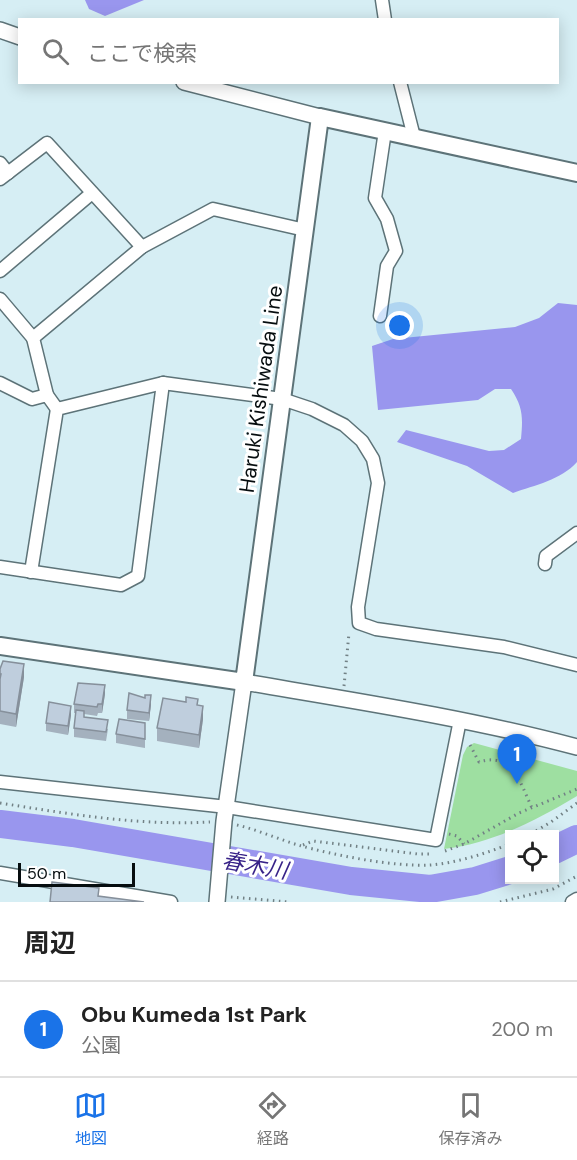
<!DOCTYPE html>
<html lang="ja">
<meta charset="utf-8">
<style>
:root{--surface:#fff;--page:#f6f6f6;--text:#222;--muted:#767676;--line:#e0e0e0;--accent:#1a73e8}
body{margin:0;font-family:"DM Sans","Noto Sans JP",sans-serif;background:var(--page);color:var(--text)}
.controls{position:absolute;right:18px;bottom:18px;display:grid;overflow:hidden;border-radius:0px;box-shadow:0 3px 15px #0003}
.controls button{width:54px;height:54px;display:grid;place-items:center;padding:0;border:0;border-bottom:2px solid var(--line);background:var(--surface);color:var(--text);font:30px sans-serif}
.scale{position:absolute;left:18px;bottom:15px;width:117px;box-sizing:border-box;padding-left:6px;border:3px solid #060d0f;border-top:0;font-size:16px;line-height:21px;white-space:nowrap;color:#060d0f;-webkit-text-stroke:4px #fff;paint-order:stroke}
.you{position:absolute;left:400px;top:326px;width:21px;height:21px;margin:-15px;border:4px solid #fff;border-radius:50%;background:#1a73e8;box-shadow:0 0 0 9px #1a73e833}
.badge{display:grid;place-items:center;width:39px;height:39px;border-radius:50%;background:var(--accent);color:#fff;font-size:20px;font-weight:700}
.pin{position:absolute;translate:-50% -50px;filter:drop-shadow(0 2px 3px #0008)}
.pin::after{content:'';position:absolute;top:32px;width:21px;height:18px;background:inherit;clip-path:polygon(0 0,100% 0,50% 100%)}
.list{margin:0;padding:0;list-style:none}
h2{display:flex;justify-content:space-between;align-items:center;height:78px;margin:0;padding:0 24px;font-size:26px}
h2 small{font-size:20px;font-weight:400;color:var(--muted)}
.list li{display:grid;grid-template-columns:39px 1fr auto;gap:18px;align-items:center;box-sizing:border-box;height:96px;padding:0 24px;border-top:2px solid var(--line)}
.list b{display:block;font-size:22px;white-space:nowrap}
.list p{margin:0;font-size:20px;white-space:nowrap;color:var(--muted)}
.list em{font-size:20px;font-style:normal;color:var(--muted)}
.icon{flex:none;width:33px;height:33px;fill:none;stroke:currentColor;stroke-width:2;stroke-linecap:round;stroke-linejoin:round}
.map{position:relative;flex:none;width:577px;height:902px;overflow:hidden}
.search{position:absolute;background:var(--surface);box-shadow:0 3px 15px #0003;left:18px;right:18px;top:18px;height:66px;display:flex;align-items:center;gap:15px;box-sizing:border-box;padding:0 21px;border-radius:0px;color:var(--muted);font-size:22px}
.sheet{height:174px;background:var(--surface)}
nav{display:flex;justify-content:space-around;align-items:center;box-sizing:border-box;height:84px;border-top:2px solid var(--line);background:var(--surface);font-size:16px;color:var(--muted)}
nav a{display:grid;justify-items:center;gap:3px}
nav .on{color:var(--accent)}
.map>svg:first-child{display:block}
</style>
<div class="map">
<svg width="577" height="902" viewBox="0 0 577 902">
<rect width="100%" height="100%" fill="#d6eef4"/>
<path fill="#9edfa1" d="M474,743l103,28v25c-42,25 -84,47 -133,53l19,-94 4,-8z"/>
<g fill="#9996ee">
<path d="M85,0h59l-39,16 -16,-7z"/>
<path d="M558,303l19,2v157c-16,18 -42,23 -64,31l-46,-27 -70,-24 9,-12 83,21 15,-1 17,-11c2,-22 2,-32 -10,-50h-16l-17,11 -100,10 -6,-64 21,-7 122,-12 24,-9z"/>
</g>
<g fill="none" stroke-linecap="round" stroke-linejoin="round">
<g stroke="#9996ee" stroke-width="28">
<path d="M0,824l73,9 278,48 79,8 45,-8 35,-11"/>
<path d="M554,850l23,-11"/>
</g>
<g stroke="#5d7378" stroke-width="15">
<g id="minor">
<path d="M382,0l3,20"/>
<path d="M400,82l14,55"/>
<path d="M0,163l8,10"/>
<path d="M0,179l47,-36 95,104"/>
<path d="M0,271l92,-78"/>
<path d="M0,299l33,39"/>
<path d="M380,316l7,-50 9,-15 -9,-32 -12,-21 10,-67"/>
<path d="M0,383l32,16 15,-4 10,14"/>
<path d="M47,395l-14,-57 109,-91 71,-38 92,21"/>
<path d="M545,564l1,-8 31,-23"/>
<path d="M0,567l121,18 17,-9 25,-193"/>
<path d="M31,572l26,-163 106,-26 119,16 30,10 32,16 18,16 11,18 5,24 -20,124 1,16 17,6 128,18 73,18"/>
<path d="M0,782l227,25 209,33 24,-120"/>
<path d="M0,873l171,29"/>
<path d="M572,902l5,-3"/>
</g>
</g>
<g stroke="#5d7378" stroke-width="18">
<g id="tertiary">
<path d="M0,30l20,7"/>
<path d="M184,82l136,35"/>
<path d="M217,902l7,-81 20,-139c112,19 224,36 333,65"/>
</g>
</g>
<g stroke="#5d7378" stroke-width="20">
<path id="secondary" d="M0,646l244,36 76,-565 257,56"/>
</g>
<g stroke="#728185" stroke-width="3" stroke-dasharray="1.5 4.5" stroke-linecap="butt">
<path d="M344,686l5,-53"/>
<path d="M470,745l9,17c34,-11 42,23 53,46"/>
<path d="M0,803c69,11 140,23 210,19"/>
<path d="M237,825c21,5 41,14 61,20 35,10 95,22 132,20 26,-2 54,-11 80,-21"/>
<path d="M449,834l8,2 7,8"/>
<path d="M531,834l20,-12 26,-19"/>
<path d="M303,845l10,-4 105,13h12"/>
<path d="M445,851l19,-7 55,-31 58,-24"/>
<path d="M231,897l58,5"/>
<path d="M500,902l53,-13 24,-13"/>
</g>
<use href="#minor" stroke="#fff" stroke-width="12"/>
<use href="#tertiary" stroke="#fff" stroke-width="15"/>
<use href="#secondary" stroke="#fff" stroke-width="16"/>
</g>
<g fill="#a4b1be">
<path d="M0,669l24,8 -8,50 -16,-3z"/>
<path d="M105,694l-3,19h-4l-1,3 -13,-2v3l24,12 -2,12 -32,-4v-9l2,-15h-2v-9z"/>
<path d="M186,702l12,3 5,14 -4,29 -42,-7v-13z"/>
<path d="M151,704l-2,17 -22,-2v-9z"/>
<path d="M71,715l-3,20 -22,-4v-8z"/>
<path d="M145,723v25l-29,-5v-9z"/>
</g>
<g fill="#86909b">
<path d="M24,664v13l-8,50v-13z"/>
<path d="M105,685v9l-3,19v-9z"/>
<path d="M151,695v9l-2,17v-8z"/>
<path d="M71,706v9l-3,20v-9z"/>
<path d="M203,706v13l-4,29v-13z"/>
</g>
<g fill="#bfcedd" stroke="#86909b" stroke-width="1.5">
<path d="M3,661l21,3 -8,50 -16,-3v-32l1,-5h-1v-5z"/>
<path d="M78,683l27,2 -3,19h-4l-1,3 -23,-3z"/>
<path d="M129,693l16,5v-3h6l-2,18 -22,-3z"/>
<path d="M186,697l12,2 -1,6 6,1 -4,29 -42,-7 6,-30 23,4z"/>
<path d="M49,702l22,4 -3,20 -22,-3z"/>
<path d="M76,710l8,1v6l24,3 -2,12 -32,-4z"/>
<path d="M119,719l26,4v16l-29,-5z"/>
<path d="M52,882l47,6 -1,8 46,6h-94z"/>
</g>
<g text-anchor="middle" stroke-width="6" stroke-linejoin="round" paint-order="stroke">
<g font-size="21" fill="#060d0f" stroke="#fff">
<text transform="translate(261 389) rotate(-82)" y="7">Haruki Kishiwada Line</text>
</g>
<g font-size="22" font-style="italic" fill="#382388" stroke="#fff">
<text transform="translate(255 865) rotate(10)" y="8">春木川</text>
</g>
</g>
</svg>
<div class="controls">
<button><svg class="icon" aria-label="locate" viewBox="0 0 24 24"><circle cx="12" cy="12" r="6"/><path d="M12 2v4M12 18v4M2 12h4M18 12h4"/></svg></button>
</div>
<div class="scale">50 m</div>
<div class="you"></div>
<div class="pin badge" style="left:517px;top:784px">1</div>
<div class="search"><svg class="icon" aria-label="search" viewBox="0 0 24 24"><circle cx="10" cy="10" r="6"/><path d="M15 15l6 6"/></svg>ここで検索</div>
</div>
<section class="sheet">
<h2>周辺<small></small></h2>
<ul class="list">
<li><span class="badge">1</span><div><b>Obu Kumeda 1st Park</b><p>公園</p></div><em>200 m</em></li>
</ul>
</section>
<nav>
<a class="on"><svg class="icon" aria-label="map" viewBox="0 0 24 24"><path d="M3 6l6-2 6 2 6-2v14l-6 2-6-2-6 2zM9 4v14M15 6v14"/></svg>地図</a>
<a><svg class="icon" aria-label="directions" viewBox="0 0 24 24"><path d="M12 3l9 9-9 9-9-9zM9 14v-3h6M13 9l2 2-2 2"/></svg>経路</a>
<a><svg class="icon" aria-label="saved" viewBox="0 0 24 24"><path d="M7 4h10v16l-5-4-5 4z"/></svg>保存済み</a>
</nav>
